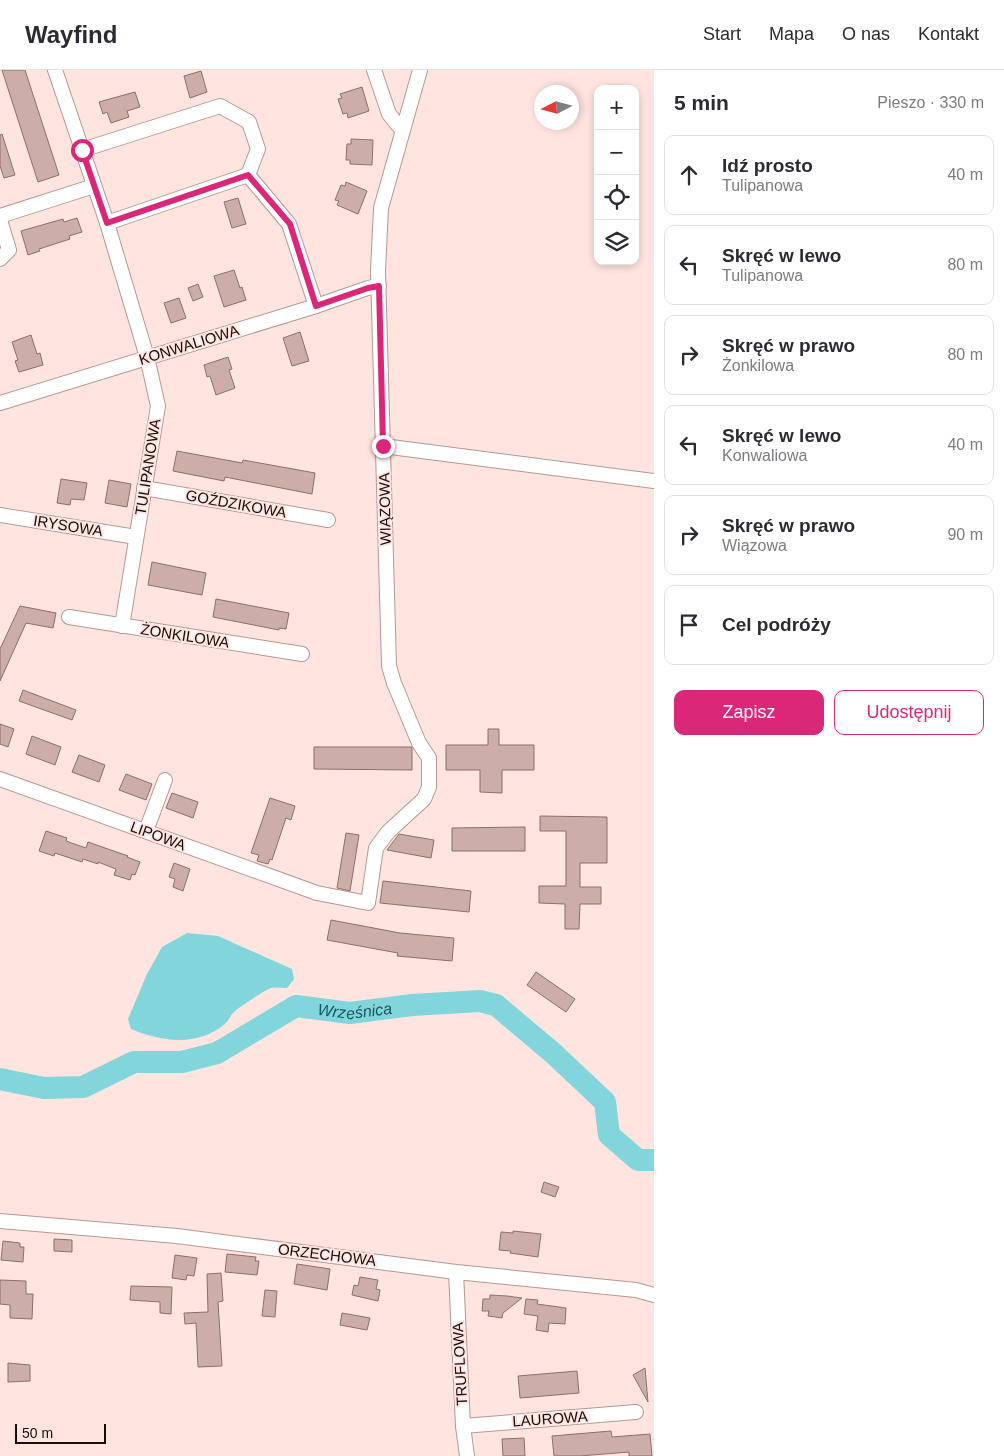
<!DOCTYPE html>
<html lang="pl">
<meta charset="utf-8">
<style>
:root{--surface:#fff;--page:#f2f2f3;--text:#2b2b33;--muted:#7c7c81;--line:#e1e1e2;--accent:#db2777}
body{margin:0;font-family:Helvetica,sans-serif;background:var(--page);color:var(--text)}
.controls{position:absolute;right:15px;top:15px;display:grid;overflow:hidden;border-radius:10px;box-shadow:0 2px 8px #0003}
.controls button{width:45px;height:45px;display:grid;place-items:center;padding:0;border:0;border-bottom:1px solid var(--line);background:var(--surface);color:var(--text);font:25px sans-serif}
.compass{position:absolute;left:534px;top:15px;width:45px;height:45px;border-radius:50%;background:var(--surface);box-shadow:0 2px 8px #0003;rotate:264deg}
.scale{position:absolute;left:15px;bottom:12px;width:91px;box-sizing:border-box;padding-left:5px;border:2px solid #180e0c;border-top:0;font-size:14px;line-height:18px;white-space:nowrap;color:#180e0c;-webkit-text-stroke:4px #ffe4e0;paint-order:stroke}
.stop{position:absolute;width:15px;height:15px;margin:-11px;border:4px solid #db2777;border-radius:50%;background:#fff}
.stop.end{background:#db2777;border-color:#fff;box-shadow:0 1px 5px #0008}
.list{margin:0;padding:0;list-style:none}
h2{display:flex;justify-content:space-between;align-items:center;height:65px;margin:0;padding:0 20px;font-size:21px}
h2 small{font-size:16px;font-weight:400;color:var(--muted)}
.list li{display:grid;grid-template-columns:32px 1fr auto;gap:15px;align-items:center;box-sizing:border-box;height:80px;margin:0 10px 10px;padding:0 10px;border:1px solid var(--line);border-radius:10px}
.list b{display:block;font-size:19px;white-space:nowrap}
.list p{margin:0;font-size:16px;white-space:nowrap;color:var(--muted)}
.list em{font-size:16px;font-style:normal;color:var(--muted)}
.actions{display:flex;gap:10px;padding:15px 20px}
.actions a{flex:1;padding:11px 0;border:1px solid var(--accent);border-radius:10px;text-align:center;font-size:18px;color:var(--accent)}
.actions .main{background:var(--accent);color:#fff}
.icon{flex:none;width:28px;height:28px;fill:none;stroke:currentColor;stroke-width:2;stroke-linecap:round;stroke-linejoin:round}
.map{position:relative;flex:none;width:654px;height:1386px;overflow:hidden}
header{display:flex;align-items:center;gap:30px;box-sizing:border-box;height:70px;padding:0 25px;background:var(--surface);border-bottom:1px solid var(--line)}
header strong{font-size:24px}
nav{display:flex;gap:28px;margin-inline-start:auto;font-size:18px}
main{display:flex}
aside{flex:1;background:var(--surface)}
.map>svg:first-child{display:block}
</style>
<header>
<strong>Wayfind</strong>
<nav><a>Start</a><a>Mapa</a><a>O nas</a><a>Kontakt</a></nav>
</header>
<main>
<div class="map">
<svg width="654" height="1386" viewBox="0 0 654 1386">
<rect width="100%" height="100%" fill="#ffe4e0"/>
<path fill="#82d5da" d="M187,863l31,3 74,33 2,10 -7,9c-5,0 -11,-1 -16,0 -6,2 -30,18 -36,23 -4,3 -6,9 -9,12 -27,24 -65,19 -95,6l-3,-10 19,-45 15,-27z"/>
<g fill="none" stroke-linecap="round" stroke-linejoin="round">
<path stroke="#82d5da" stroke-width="22" id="s1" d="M0,1009l44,9 39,-1 51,-25h48l35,-9 79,-47 54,7 62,-8 68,-4 16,4 57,48 52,49 4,33 29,25h16"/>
</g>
<g fill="#ccada8" stroke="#8c6f6b">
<path d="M2,0h23l34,105 -21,7z"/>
<path d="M201,1l6,21 -17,6 -6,-22z"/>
<path d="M362,17l7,24 -21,7 -1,-5 -4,1 -5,-15 4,-1 -2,-4z"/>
<path d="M135,22l5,15 -13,4 2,6 -18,6 -4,-11 -4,2 -4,-12z"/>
<path d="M2,64l13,41 -11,3 -4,-12v-31z"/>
<path d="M351,69l22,1 -1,25 -22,-1v-4h-4l1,-16h4z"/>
<path d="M346,112l21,9 -9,23 -21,-9 2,-4 -4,-1 6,-15 4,1z"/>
<path d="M238,128l8,26 -14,4 -8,-26z"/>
<path d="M77,148l5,14 -13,4 1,3 -31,10 1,2 -12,4 -7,-24 42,-12 1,3z"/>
<path d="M234,200l6,18 2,-1 4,13 -22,7 -10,-31z"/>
<path d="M198,214l5,13 -10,4 -5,-13z"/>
<path d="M179,228l7,20 -15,5 -7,-20z"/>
<path d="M300,262l9,29 -17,5 -9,-28z"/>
<path d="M31,265l6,19 3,-1 3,12 -24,7 -4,-11 3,-1 -6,-18z"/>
<path d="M228,287l4,12 -3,1 6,18 -19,7 -6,-19 -3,1 -3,-12z"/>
<path d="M177,381l65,12 1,-3 72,13 -3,21 -87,-17 -1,4 -51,-10z"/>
<path d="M61,409l26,4 -3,17 -13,-1 -1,6 -13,-2z"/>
<path d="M109,410l22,4 -4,23 -22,-4z"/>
<path d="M152,492l54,11 -4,22 -54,-10z"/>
<path d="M216,529l73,14 -3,16 -7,-1v2l-66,-13z"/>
<path d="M20,536l36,7 -3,15 -27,-5 -26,58v-32z"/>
<path d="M23,620l53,20 -4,10 -53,-19z"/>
<path d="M0,654l14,5 -6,18 -8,-3z"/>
<path d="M488,659h11v16h35v25h-32v23l-22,-1v-22h-34v-25h42z"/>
<path d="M32,666l29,11 -6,18 -29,-11z"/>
<path d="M314,677h98v23l-98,-1z"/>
<path d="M79,685l26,10 -6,17 -27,-10z"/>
<path d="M126,704l26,10 -6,16 -27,-10z"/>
<path d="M172,723l26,9 -5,16 -27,-10z"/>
<path d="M270,728l25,8 -4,14 -5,-2 -14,42 -2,-1 -2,5 -11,-3 2,-6 -8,-2z"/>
<path d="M540,746l67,1v46h-27v24h21v17h-21l-1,25h-14v-25l-26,-1v-17h27v-55h-26z"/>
<path d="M525,757v24h-73v-23z"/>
<path d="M46,761l21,7 -1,3 20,7 2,-6 40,14 -1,1 13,5 -5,13 -3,-1 -2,6 -16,-5 2,-6 -18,-7v2l-15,-5 -1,3 -27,-9 -1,3 -15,-5z"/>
<path d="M346,763l13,2 -9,56 -13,-3z"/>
<path d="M399,764l35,6 -3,18 -44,-8z"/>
<path d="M174,793l16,6 -7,22 -10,-4 2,-8 -6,-2z"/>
<path d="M383,811l88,10 -2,21 -89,-9z"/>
<path d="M331,850l69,13 54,5 -2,23 -55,-5 1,-3 -71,-13z"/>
<path d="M536,902l39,27 -9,13 -39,-27z"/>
<path d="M544,1112l15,5 -4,10 -14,-5z"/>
<path d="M513,1161l28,3 -3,23 -28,-4 1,-2 -12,-1 2,-18 12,1z"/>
<path d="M54,1169l18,1v12l-18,-1z"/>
<path d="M3,1171l17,2v4h4l-1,15 -22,-2z"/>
<path d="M227,1184l29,3 -1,4h4l-2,14 -32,-3z"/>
<path d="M175,1185l22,3 -3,18 -7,-1 -1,5 -14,-2z"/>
<path d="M297,1194l33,5 -3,21 -33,-6z"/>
<path d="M221,1203l2,28 -5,1 4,64 -24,1 -2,-44 -11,1 -1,-11 24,-1 -1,-38z"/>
<path d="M360,1207l18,3 -2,9 4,1 -2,11 -26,-6 2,-10 4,1z"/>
<path d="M0,1210l26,1v13h7l-1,25 -22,-1v-13l-10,-1z"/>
<path d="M131,1216l41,1 -1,27 -11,-1v-11l-30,-2z"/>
<path d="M265,1220l12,1 -2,26 -13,-1z"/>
<path d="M490,1225l17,1 15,2 -19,15 -1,5 -14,-2 1,-5h-7l1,-12h7z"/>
<path d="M526,1229l12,1 -1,4 29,4 -1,16 -16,-1 -1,9 -12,-2 2,-14 -14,-2z"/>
<path d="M342,1243l28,5 -3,12 -27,-5z"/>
<path d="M8,1293l22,2v16l-22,1z"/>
<path d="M645,1298l3,34 -15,-27z"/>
<path d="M577,1301l2,22 -59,5 -2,-22z"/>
<path d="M611,1361l1,6 38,-3 2,22h-23v-4l-49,4h-26l-2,-20z"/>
<path d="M524,1368l1,18h-22l-1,-17z"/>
</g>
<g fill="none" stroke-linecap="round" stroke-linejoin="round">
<g stroke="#b69893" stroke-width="16">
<g id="minor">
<path d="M55,0l52,153 40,134 11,49 -36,220"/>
<path d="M374,0l15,44 13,16"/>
<path d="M82,80l138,-44 29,16 9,27 -10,26"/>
<path d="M248,105l41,49 27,82"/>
<path d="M0,146l94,-30"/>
<path d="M0,150l9,30 -9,9"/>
<path d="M107,153l141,-48"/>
<path d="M0,333l316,-97 52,-18 11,-2"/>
<path d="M383,376l271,35"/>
<path d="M144,418l184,32"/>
<path d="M0,445l136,22"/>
<path d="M69,547l233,37"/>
<path d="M0,709l317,114 51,10 8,-55 12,-16 36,-33 5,-12v-29l-10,-15 -25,-60 -5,-17 -11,-395 3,-63 39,-138"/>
<path d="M146,761l19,-51"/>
<path d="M0,1151l177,15 279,36 180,18 18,5"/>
<path d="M456,1202l7,154 4,30"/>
<path d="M463,1356l173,-14"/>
</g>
</g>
<use href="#minor" stroke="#fff" stroke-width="14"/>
</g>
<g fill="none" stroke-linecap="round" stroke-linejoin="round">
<path stroke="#db2777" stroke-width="6" d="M82,80l25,73 141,-48 42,49 26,82 52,-18 11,-2 4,160"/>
</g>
<g text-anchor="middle" stroke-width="4" stroke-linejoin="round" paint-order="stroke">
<g font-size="15" fill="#180e0c" stroke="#ffe4e0">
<text transform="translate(189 275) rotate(-17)" y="5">KONWALIOWA</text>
<text transform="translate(148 397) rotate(-81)" y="5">TULIPANOWA</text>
<text transform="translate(236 434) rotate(10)" y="5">GOŹDZIKOWA</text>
<text transform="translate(385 439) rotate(-91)" y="5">WIĄZOWA</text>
<text transform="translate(68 456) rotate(9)" y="5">IRYSOWA</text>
<text transform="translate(185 566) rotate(9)" y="5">ŻONKILOWA</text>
<text transform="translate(158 766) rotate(20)" y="5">LIPOWA</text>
<text transform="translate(327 1185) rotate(7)" y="5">ORZECHOWA</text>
<text transform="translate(460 1294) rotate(-93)" y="5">TRUFLOWA</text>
<text transform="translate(550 1349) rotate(-4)" y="5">LAUROWA</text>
</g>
<g font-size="16" font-style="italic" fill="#11595d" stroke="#ffe4e0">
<text dy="6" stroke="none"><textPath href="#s1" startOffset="376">Wrześnica</textPath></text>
</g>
</g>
</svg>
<div class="controls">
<button>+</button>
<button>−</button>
<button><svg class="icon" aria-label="locate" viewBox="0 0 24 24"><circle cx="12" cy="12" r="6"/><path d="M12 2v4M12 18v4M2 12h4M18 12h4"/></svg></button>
<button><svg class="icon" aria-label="layers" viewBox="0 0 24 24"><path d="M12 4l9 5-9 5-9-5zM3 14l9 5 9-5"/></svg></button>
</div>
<svg class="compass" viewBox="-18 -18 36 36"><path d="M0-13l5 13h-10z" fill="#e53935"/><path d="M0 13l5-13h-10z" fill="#7c7c81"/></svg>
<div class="scale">50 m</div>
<div class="stop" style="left:82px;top:80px"></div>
<div class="stop end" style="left:383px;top:376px"></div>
</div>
<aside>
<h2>5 min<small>Pieszo · 330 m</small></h2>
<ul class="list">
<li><svg class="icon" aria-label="ahead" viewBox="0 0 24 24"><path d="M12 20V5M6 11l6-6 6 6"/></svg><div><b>Idź prosto</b><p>Tulipanowa</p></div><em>40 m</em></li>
<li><svg class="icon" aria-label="left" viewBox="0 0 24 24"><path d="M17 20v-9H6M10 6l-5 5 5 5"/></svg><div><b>Skręć w lewo</b><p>Tulipanowa</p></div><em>80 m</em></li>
<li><svg class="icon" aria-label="right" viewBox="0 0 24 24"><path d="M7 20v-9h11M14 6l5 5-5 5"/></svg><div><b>Skręć w prawo</b><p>Żonkilowa</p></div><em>80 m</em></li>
<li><svg class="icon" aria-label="left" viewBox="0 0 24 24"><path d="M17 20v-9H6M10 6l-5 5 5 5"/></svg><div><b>Skręć w lewo</b><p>Konwaliowa</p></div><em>40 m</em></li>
<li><svg class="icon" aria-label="right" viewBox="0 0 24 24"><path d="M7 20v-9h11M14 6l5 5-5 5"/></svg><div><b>Skręć w prawo</b><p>Wiązowa</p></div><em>90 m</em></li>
<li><svg class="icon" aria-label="arrive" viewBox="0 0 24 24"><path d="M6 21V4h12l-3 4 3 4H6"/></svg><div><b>Cel podróży</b></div></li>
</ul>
<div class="actions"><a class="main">Zapisz</a><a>Udostępnij</a></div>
</aside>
</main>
